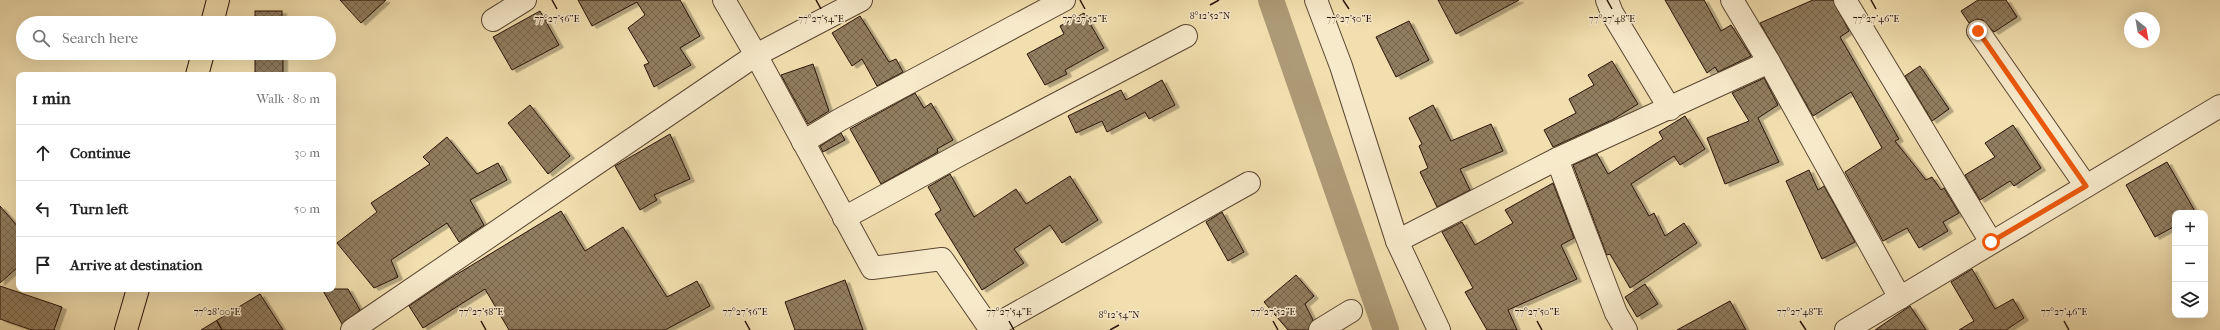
<!DOCTYPE html>
<meta charset="utf-8">
<style>
:root{--surface:#fff;--page:#f6f6f6;--text:#222;--muted:#767676;--line:#e0e0e0}
body{margin:0;font-family:"IM FELL French Canon",serif;background:var(--page);color:var(--text)}
.controls{position:absolute;right:12px;bottom:12px;display:grid;overflow:hidden;border-radius:8px;box-shadow:0 4px 16px #0002}
.controls button{width:36px;height:36px;display:grid;place-items:center;padding:0;border:0;border-bottom:1px solid var(--line);background:var(--surface);color:var(--text);font:20px sans-serif}
.compass{position:absolute;left:2124px;top:12px;width:36px;height:36px;border-radius:50%;background:var(--surface);box-shadow:0 4px 16px #0002;rotate:149deg}
.stop{position:absolute;width:12px;height:12px;margin:-9px;border:3px solid #ea580c;border-radius:50%;background:#fff}
.stop.end{background:#ea580c;border-color:#fff;box-shadow:0 1px 4px #0008}
.list{margin:0;padding:0;list-style:none}
h2{display:flex;justify-content:space-between;align-items:center;height:52px;margin:0;padding:0 16px;font-size:17px}
h2 small{font-size:13px;font-weight:400;color:var(--muted)}
.list li{display:grid;grid-template-columns:26px 1fr auto;gap:12px;align-items:center;box-sizing:border-box;height:56px;padding:0 16px;border-top:1px solid var(--line)}
.list b{display:block;font-size:15px;white-space:nowrap}
.list em{font-size:13px;font-style:normal;color:var(--muted)}
.icon{flex:none;width:22px;height:22px;fill:none;stroke:currentColor;stroke-width:2;stroke-linecap:round;stroke-linejoin:round}
.map{position:relative;flex:none;width:2220px;height:330px;overflow:hidden}
.search{position:absolute;background:var(--surface);box-shadow:0 4px 16px #0002;left:16px;top:16px;width:320px;height:44px;display:flex;align-items:center;gap:10px;box-sizing:border-box;padding:0 14px;border-radius:22px;color:var(--muted);font-size:15px}
.panel{position:absolute;background:var(--surface);box-shadow:0 4px 16px #0002;left:16px;top:72px;width:320px;height:220px;border-radius:8px}
.map>svg:first-child{display:block}
</style>
<div class="map">
<svg width="2220" height="330" viewBox="0 0 2220 330">
<defs>
<pattern id="building-cross-hatch" width="8" height="8" patternUnits="userSpaceOnUse"><rect width="8" height="8" fill="#917d5e"/><path d="M0 0l8 8M0 8l8-8" fill="none" stroke="#76654c"/></pattern>
<filter id="shadow"><feDropShadow dx="4.5" dy="2.5" stdDeviation="0" flood-color="#0004"/></filter>
</defs>
<rect width="100%" height="100%" fill="#f2dfaf"/>
<filter id="stains"><feTurbulence type="fractalNoise" baseFrequency=".005" numOctaves="4"/><feColorMatrix values="0 0 0 0 .2 0 0 0 0 .09 0 0 0 0 .02 0 0 0 .5 -.17"/></filter>
<radialGradient id="worn" r=".72"><stop offset=".6" stop-color="#630" stop-opacity="0"/><stop offset="1" stop-color="#630" stop-opacity=".3"/></radialGradient>
<g fill="none" stroke-linecap="round" stroke-linejoin="round">
<path stroke="#ad9a76" stroke-width="26" d="M1271,0l115,330"/>
</g>
<g fill="url(#building-cross-hatch)" stroke="#281307" filter="url(#shadow)">
<path d="M340,0h46l-25,23z"/>
<path d="M578,0h102l20,36 -20,12 11,17 -37,22 -10,-22 5,-2 -21,-35 17,-13 -8,-13 -45,24z"/>
<path d="M1438,0h81l-63,34z"/>
<path d="M1665,0h39l17,31 10,-6 20,31 -33,16 -3,-5 -8,6z"/>
<path d="M1813,0h20l16,31 -9,6 59,102 -4,2 31,39 6,-3 9,13 3,-2 15,25 -16,9 5,9 -29,17 -12,-20 -24,13 -38,-69 37,-24 -31,-56 -38,24 -53,-93z"/>
<path d="M1978,0h28l11,17 -23,15 -11,-12 -6,-1 -8,4 -8,-12z"/>
<rect x="255" y="11" width="27" height="12"/>
<path d="M540,11l19,34 -47,25 -19,-33z"/>
<path d="M1084,13l20,35 -39,22 2,4 -22,11 -18,-31 37,-20 -4,-8z"/>
<path d="M860,16l29,46 7,-3 7,13 -26,14 -15,-27 -10,7 -20,-33z"/>
<path d="M1409,21l20,39 -33,17 -20,-40z"/>
<path d="M255,53h28v21l-28,1z"/>
<path d="M1612,61l26,43 -26,16 -59,27 -9,-17 32,-17 -7,-14 25,-14 -6,-10z"/>
<path d="M813,64l16,47 -21,13 -27,-49z"/>
<path d="M1920,66l29,43 -17,12 -27,-45z"/>
<path d="M1764,78l14,27 -20,13 21,44 -54,22 -18,-46 42,-17 -17,-28z"/>
<path d="M1162,80l13,25 -26,14 -4,-7 -38,20 -5,-11 -26,12 -8,-17 53,-26 5,10z"/>
<path d="M915,93l9,15 7,-5 22,37 -16,9 1,3 -57,32 -31,-55z"/>
<path d="M530,105l40,51 -22,18 -40,-51z"/>
<path d="M1433,105l18,36 40,-17 12,27 -43,18 10,21 -33,17 -17,-35 8,-4 -9,-22 3,-2 -13,-26z"/>
<path d="M1685,116l20,33 -25,16 -6,-9 -43,28 18,32 5,-3 11,23 19,-13 13,20 -67,45 -20,-34 -3,1 -1,-2 -33,-88 24,-11 11,20 55,-35 -4,-7z"/>
<path d="M2013,125l28,43 -27,18 -4,-5 -30,19 -15,-25 30,-18 -10,-14z"/>
<path d="M841,133l4,7 -22,12 -3,-6z"/>
<path d="M670,134l20,45 -36,16 3,5 -17,10 -25,-44z"/>
<path d="M447,137l30,37 21,-11 9,17 -37,20 14,25 -25,17 -12,-19 -56,37 7,17 -24,11 -37,-45 40,-31 -6,-9 59,-39 -7,-7z"/>
<path d="M2167,162l29,51h-21v13l-20,11 -29,-52z"/>
<path d="M1809,170l9,20 6,-4 31,56 -33,17 -36,-78z"/>
<path d="M950,174l24,43 42,-28 10,15 44,-28 28,44 -36,23 -12,-18 -36,24 10,14 -42,27 -47,-76 6,-4 -13,-23z"/>
<path d="M1553,183l21,55 -13,7 16,34 -69,31 9,20h-30l-22,-38 8,-4 -31,-56 20,-10 13,23 38,-22 -8,-13z"/>
<path d="M0,206l19,22v38l-19,17z"/>
<path d="M561,211l24,40 38,-24 44,70 30,-16 13,25 -45,24h-156l-24,-41 -62,39 -14,-22 40,-27z"/>
<path d="M1222,212l22,40 -16,9 -22,-39z"/>
<path d="M1972,269l23,40 18,-10 11,19 -18,12h-47l15,-9 -23,-39z"/>
<path d="M1296,275l18,21 -9,8 8,16 -5,10h-20l-24,-28z"/>
<path d="M845,280l18,50h-68l-10,-28z"/>
<path d="M1645,284l13,20 -21,13 -12,-20z"/>
<path d="M0,286l62,21 -8,23h-22l-32,-11z"/>
<path d="M322,289h26l12,21 -18,14z"/>
<path d="M260,294l23,36h-82z"/>
<path d="M1730,301l16,29h-69z"/>
<path d="M1910,306l16,24h-51z"/>
</g>
<g fill="none" stroke-linecap="round" stroke-linejoin="round">
<g stroke="#5a4631" stroke-width="24">
<g id="minor">
<path d="M724,0l32,55 105,-55"/>
<path d="M1316,0l25,66 56,175 42,89"/>
<path d="M1607,0l5,13 58,96"/>
<path d="M1732,0l37,62 131,236"/>
<path d="M1845,0l146,242"/>
<path d="M493,20l32,-20"/>
<path d="M1978,31l108,155"/>
<path d="M803,142l38,-23 223,-119"/>
<path d="M1557,159l59,154 10,17"/>
<path d="M844,218l117,-64 225,-118"/>
<path d="M1397,241l160,-82 212,-97"/>
<path d="M990,328l259,-145"/>
<path d="M352,330l404,-275 116,213 70,-9 49,71"/>
<path d="M1320,330l31,-19"/>
<path d="M1846,330l374,-224"/>
</g>
</g>
<g stroke="#281307" stroke-width="24">
<g id="major">
<path d="M212,23l6,-23"/>
<path d="M197,75l6,-22"/>
<path d="M126,330l12,-41"/>
</g>
</g>
<use href="#minor" stroke="#f7eacb" stroke-width="22"/>
<use href="#major" stroke="#f2dfaf" stroke-width="22"/>
</g>
<g fill="none" stroke-linecap="round" stroke-linejoin="round">
<path stroke="#ea580c" stroke-width="5" d="M1978,31l108,155 -95,56"/>
</g>
<path fill="none" stroke="#281307" stroke-width="1.5" d="M552,0l5,9M816,0l5,9M1080,0l5,9M1343,0l6,9M1607,0l5,9M1871,0l5,9M1210,5l9,-5M217,321l5,9M481,321l5,9M745,321l5,9M1009,321l5,9M1273,321l5,9M1537,321l5,9M1800,321l6,9M2064,321l5,9M1110,330l9,-5"/>
<g font-size="10" text-anchor="middle" fill="#281307" stroke="#f7eacb" stroke-width="3" stroke-linejoin="round" paint-order="stroke">
<text x="1210" y="19">8°12'52"N</text>
<text x="557" y="22">77°27'56"E</text>
<text x="821" y="22">77°27'54"E</text>
<text x="1612" y="22">77°27'48"E</text>
<text x="1876" y="22">77°27'46"E</text>
<text x="1085" y="22">77°27'52"E</text>
<text x="1349" y="22">77°27'50"E</text>
<text x="217" y="315">77°28'00"E</text>
<text x="481" y="315">77°27'58"E</text>
<text x="745" y="315">77°27'56"E</text>
<text x="1009" y="315">77°27'54"E</text>
<text x="1273" y="315">77°27'52"E</text>
<text x="1537" y="315">77°27'50"E</text>
<text x="1800" y="315">77°27'48"E</text>
<text x="2064" y="315">77°27'46"E</text>
<text x="1119" y="318">8°12'54"N</text>
</g>
<rect width="100%" height="100%" filter="url(#stains)"/>
<rect width="100%" height="100%" fill="url(#worn)"/>
</svg>
<div class="controls">
<button>+</button>
<button>−</button>
<button><svg class="icon" aria-label="layers" viewBox="0 0 24 24"><path d="M12 4l9 5-9 5-9-5zM3 14l9 5 9-5"/></svg></button>
</div>
<svg class="compass" viewBox="-18 -18 36 36"><path d="M0-13l5 13h-10z" fill="#e53935"/><path d="M0 13l5-13h-10z" fill="#767676"/></svg>
<div class="stop" style="left:1991px;top:242px"></div>
<div class="stop end" style="left:1978px;top:31px"></div>
<div class="search"><svg class="icon" aria-label="search" viewBox="0 0 24 24"><circle cx="10" cy="10" r="6"/><path d="M15 15l6 6"/></svg>Search here</div>
<section class="panel">
<h2>1 min<small>Walk · 80 m</small></h2>
<ul class="list">
<li><svg class="icon" aria-label="ahead" viewBox="0 0 24 24"><path d="M12 20V5M6 11l6-6 6 6"/></svg><div><b>Continue</b></div><em>30 m</em></li>
<li><svg class="icon" aria-label="left" viewBox="0 0 24 24"><path d="M17 20v-9H6M10 6l-5 5 5 5"/></svg><div><b>Turn left</b></div><em>50 m</em></li>
<li><svg class="icon" aria-label="arrive" viewBox="0 0 24 24"><path d="M6 21V4h12l-3 4 3 4H6"/></svg><div><b>Arrive at destination</b></div></li>
</ul>
</section>
</div>
